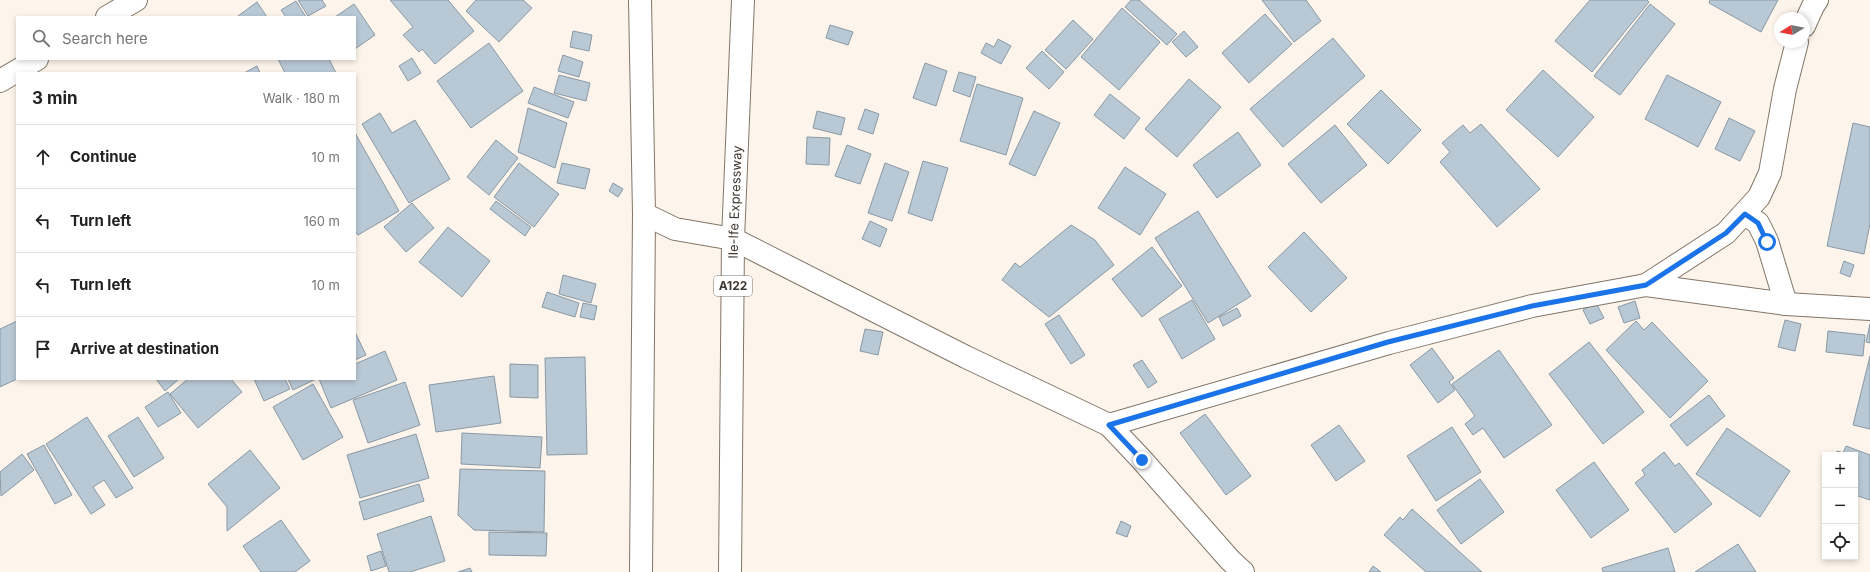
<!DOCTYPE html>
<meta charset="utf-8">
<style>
:root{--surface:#fff;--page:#f2f2f2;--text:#222;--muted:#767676;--line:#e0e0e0}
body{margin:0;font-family:Inter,sans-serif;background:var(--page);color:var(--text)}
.controls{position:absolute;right:12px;bottom:12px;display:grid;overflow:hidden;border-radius:0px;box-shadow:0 2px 6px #0003}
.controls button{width:36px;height:36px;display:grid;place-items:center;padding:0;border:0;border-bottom:1px solid var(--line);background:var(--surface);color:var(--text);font:20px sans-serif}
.compass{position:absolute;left:1774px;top:12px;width:36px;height:36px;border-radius:50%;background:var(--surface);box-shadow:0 2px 6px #0003;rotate:260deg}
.stop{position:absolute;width:12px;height:12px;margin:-9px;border:3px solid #1a73e8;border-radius:50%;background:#fff}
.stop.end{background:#1a73e8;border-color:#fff;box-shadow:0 1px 4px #0008}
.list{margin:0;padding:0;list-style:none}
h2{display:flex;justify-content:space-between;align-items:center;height:52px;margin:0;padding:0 16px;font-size:17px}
h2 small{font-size:13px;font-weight:400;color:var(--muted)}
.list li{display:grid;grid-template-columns:26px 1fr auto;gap:12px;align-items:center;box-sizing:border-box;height:64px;padding:0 16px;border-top:1px solid var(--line)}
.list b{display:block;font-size:15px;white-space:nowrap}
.list em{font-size:13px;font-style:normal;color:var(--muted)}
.icon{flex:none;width:22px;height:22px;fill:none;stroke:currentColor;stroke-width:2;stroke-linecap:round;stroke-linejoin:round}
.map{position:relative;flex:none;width:1870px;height:572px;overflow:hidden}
.search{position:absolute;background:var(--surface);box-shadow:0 2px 6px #0003;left:16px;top:16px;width:340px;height:44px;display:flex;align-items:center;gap:10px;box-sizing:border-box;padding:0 14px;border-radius:0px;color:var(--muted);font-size:15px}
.panel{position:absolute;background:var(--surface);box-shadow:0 2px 6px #0003;left:16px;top:72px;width:340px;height:308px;border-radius:0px}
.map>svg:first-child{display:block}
</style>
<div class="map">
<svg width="1870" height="572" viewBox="0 0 1870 572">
<rect width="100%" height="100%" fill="#fdf4eb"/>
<g fill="#b8c8d5" stroke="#8999a5">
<path d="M298,0h24l4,6 -18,10z"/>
<path d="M390,0h58l26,31 -39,33 -13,-15 -3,3 -16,-17 10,-8z"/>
<path d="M476,0h47l9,8 -33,34 -33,-31z"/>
<path d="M1131,0h8l38,34 -10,11 -42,-38z"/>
<path d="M1262,0h44l15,21 -27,21z"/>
<path d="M1590,0h57l2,2 -57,70 -37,-31z"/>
<path d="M1710,0h68l-17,32 -52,-29z"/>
<path d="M296,1l10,16h-20l-5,-7z"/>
<path d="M257,2l10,15h-28l-1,-1z"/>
<path d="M354,4l21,31 -20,14v-32h-20z"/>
<path d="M1650,4l25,20 -55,71 -26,-19z"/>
<path d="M1122,8l38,34 -41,48 -38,-33z"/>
<path d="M1265,14l27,30 -43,39 -27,-30z"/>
<path d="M1073,20l20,19 -27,30 -21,-19z"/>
<path d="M830,25l23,7 -5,13 -22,-7z"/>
<path d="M573,31l19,4 -3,16 -19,-4z"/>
<path d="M1184,31l14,16 -12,10 -14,-15z"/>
<path d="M1333,38l32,38 -82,71 -33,-38z"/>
<path d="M998,39l13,7 -10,18 -20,-11 5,-10 8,4z"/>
<path d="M489,43l34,48 -52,37 -34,-47z"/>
<path d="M1042,51l22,21 -15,17 -23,-21z"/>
<path d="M563,55l20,7 -4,15 -21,-6z"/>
<path d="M412,58l9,15 -13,8 -9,-15z"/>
<path d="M278,59h51l7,14h-51z"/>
<path d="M925,63l22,8 -11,35 -23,-8z"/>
<path d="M257,66l3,7h-16z"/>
<path d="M1543,70l51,47 -36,40 -52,-47z"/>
<path d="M959,72l17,5 -6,20 -17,-6z"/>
<path d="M559,75l31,8 -4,18 -32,-8z"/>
<path d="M1667,75l54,27 -23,45 -53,-28z"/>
<path d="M1189,79l32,28 -44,50 -32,-28z"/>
<path d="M977,84l46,14 -17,57 -46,-14z"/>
<path d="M534,87l40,15 -6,16 -40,-15z"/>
<path d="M1381,90l40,40 -33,34 -41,-40z"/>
<path d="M1110,94l30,24 -16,21 -30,-24z"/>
<path d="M528,108l39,15 -12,45 -37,-16z"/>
<path d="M865,109l14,5 -6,20 -15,-5z"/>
<path d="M817,111l28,7 -4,17 -28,-7z"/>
<path d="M1034,111l26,12 -25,53 -26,-12z"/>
<path d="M380,113l12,20 23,-13 35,59 -41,24 -47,-79z"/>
<path d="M1729,118l26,13 -15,30 -25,-12z"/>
<path d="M1853,123l17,4v97l-6,30 -37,-8z"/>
<path d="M1481,124l59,65 -43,38 -57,-65 10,-10 -8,-9 21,-18 7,8z"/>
<path d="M1335,125l32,40 -46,38 -33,-39z"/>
<path d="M1238,132l23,33 -44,33 -24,-33z"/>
<path d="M355,133l44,78 -41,24 -3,-4z"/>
<path d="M807,137l23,1 -1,27 -23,-1z"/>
<path d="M496,140l22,18 -29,37 -22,-18z"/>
<path d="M847,145l24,9 -11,30 -25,-8z"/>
<path d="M923,161l25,7 -16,53 -24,-8z"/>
<path d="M519,163l40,31 -25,33 -40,-30z"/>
<path d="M562,163l28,6 -5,20 -28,-6z"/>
<path d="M885,163l24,9 -17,49 -24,-8z"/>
<path d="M1125,167l41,27 -26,41 -42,-27z"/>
<path d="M613,183l10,6 -5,8 -9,-6z"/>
<path d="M496,201l35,26 -6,9 -35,-27z"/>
<path d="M412,203l22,25 -28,24 -22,-25z"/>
<path d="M1198,211l53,85 -43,27 -53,-85z"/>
<path d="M870,221l17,8 -7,18 -18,-8z"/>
<path d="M1071,225l24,15 19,25 -65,52 -47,-37 13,-17 5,4z"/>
<path d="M448,227l42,34 -28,36 -43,-35z"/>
<path d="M1304,232l43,46 -36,34 -43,-45z"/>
<path d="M1152,247l30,39 -40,31 -30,-38z"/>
<path d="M1844,261l10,4 -4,12 -10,-4z"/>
<path d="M563,275l33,9 -5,19 -32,-9z"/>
<path d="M547,292l32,11 -4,14 -33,-10z"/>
<path d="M1192,300l23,39 -33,20 -23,-40z"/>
<path d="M1635,301l5,17 -16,5 -6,-16z"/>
<path d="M583,303l14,3 -3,14 -14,-3z"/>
<path d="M1596,303l8,15 -14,6 -7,-14z"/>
<path d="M1237,308l4,8 -18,10 -4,-9z"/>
<path d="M1059,315l26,40 -14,9 -26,-40z"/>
<path d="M1785,320l16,4 -6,27 -17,-4z"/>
<path d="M17,321v58l-17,8v-58z"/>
<path d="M1636,321l8,9 8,-8 56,59 -38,37 -64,-68z"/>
<path d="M1870,324v19l-4,-1z"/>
<path d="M865,329l18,3 -5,23 -18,-4z"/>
<path d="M1828,331l37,4 -2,21 -37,-4z"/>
<path d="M355,332l11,23 -11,5z"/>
<path d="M1589,342l55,70 -41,32 -54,-70z"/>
<path d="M1432,348l22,30 -5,4 6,8 -17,13 -28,-38z"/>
<path d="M1499,350l53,75 -48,33 -21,-30 -10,7 -8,-11 10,-8 -23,-32z"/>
<path d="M385,351l12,29 -66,28 -12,-29h36v-15z"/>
<path d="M1870,356v73l-17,-4z"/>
<path d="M585,357l2,97 -40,1 -2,-97z"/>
<path d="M1142,360l15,22 -9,6 -15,-23z"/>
<path d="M510,364l28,1v33l-28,-1z"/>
<path d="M494,376l7,47 -65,9 -7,-47z"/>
<path d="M156,379h23l-14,12z"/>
<path d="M188,379h43l11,13 -44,36 -28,-34z"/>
<path d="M254,379h31l5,10 -26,12z"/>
<path d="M288,379h28l-23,11z"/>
<path d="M405,382l15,43 -52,18 -15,-43z"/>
<path d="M313,384l30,53 -40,23 -30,-53z"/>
<path d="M168,392l13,21 -23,14 -13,-20z"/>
<path d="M1709,395l16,21 -38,30 -17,-21z"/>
<path d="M1205,414l46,62 -25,19 -46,-62z"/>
<path d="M87,417l46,71 -17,10 -12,-18 -11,7 12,18 -14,9 -45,-70z"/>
<path d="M138,417l26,41 -30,19 -26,-41z"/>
<path d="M1339,425l26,36 -29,20 -25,-36z"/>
<path d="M1452,427l29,45 -45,29 -29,-45z"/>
<path d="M1727,428l63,43 -30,46 -64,-43z"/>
<path d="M462,433l80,4 -2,31 -79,-4z"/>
<path d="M416,434l13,44 -69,20 -13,-43z"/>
<path d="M44,445l28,50 -17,9 -28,-50z"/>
<path d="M1846,446l24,9v45l-15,-5v-40h-19l1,-4 6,2z"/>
<path d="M250,450l30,38 -53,43v-24l-19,-23z"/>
<path d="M1664,452l11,14 4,-3 33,41 -37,29 -40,-50 10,-8 -3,-5z"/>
<path d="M22,454l12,16 -33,26 -1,-24z"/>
<path d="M1594,462l35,48 -38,28 -35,-48z"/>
<path d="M460,469l85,2 -1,61 -70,-2 -16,-15z"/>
<path d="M1480,479l24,33 -43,32 -24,-34z"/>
<path d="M419,484l5,17 -60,19 -5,-18z"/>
<path d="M1412,509l70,63h-56l-42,-37 16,-18 3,3z"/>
<path d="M431,516l14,45 -35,11h-21l-12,-38z"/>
<path d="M281,520l29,41 -15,11h-34l-18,-26z"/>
<path d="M1121,521l10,5 -4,11 -11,-4z"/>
<path d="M489,532l58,1 -1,23 -57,-1z"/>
<path d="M1738,544l18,28h-61z"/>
<path d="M1668,548l7,24h-72l-1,-4z"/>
<path d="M381,551l5,15 -15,5 -4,-15z"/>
<path d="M1373,566l8,6h-12z"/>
<path d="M470,568l2,4h-14z"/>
</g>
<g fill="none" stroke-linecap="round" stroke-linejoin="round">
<g stroke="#837568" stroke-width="24">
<g id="street">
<path d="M107,17l29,-17"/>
<path d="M1804,26l9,-20 4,-6"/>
<path d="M0,81l37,-22"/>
<path d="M644,214l31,15 58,10 233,118 143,68 280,-82 143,-37 114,-21 140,19 84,5"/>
<path d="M1745,214l13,9 9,18 19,63"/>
<path d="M1646,285l80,-52 33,-36 11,-24 15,-84 12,-47"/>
<path d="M1109,425l33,35 88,100 13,12"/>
</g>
</g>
<g stroke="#837568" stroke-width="24">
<g id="highway">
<path d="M640,0l4,214 -3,358"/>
<path id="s1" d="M730,572l3,-333 10,-239"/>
</g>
</g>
<use href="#street" stroke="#fff" stroke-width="22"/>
<use href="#highway" stroke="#fff" stroke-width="22"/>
</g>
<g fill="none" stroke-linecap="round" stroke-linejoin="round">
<path stroke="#1a73e8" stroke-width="5" d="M1142,460l-33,-35 279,-83 144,-36 114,-21 80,-52 19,-19 13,9 9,19"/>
</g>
<g text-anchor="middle" stroke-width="3.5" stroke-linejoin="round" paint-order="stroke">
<rect fill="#fff" stroke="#797571" stroke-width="1" x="714" y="276" width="38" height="20" rx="3"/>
<g font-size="12" font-weight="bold" fill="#403a34">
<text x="733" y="290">A122</text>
</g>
<g font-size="13" fill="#403a34" stroke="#fff">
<text dy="5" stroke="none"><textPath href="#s1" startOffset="370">Ile-Ife Expressway</textPath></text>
</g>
</g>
</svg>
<div class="controls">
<button>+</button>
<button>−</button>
<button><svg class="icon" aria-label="locate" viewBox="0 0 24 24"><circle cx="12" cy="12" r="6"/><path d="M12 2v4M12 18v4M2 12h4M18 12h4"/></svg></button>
</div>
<svg class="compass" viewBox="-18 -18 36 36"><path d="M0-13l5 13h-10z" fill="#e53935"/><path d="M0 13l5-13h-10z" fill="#767676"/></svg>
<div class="stop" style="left:1767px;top:242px"></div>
<div class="stop end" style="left:1142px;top:460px"></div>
<div class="search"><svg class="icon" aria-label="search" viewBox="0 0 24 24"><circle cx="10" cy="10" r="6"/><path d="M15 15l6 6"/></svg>Search here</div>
<section class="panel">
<h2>3 min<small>Walk · 180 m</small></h2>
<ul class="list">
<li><svg class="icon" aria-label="ahead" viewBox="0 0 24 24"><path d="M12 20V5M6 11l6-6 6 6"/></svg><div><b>Continue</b></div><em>10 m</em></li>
<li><svg class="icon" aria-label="left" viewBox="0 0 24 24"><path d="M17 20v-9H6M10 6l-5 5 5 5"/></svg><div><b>Turn left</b></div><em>160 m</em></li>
<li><svg class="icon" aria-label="left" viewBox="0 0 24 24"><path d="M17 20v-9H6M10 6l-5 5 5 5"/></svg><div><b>Turn left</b></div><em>10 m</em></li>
<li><svg class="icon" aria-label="arrive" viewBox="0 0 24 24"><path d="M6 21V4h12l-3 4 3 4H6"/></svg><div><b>Arrive at destination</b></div></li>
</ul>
</section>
</div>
